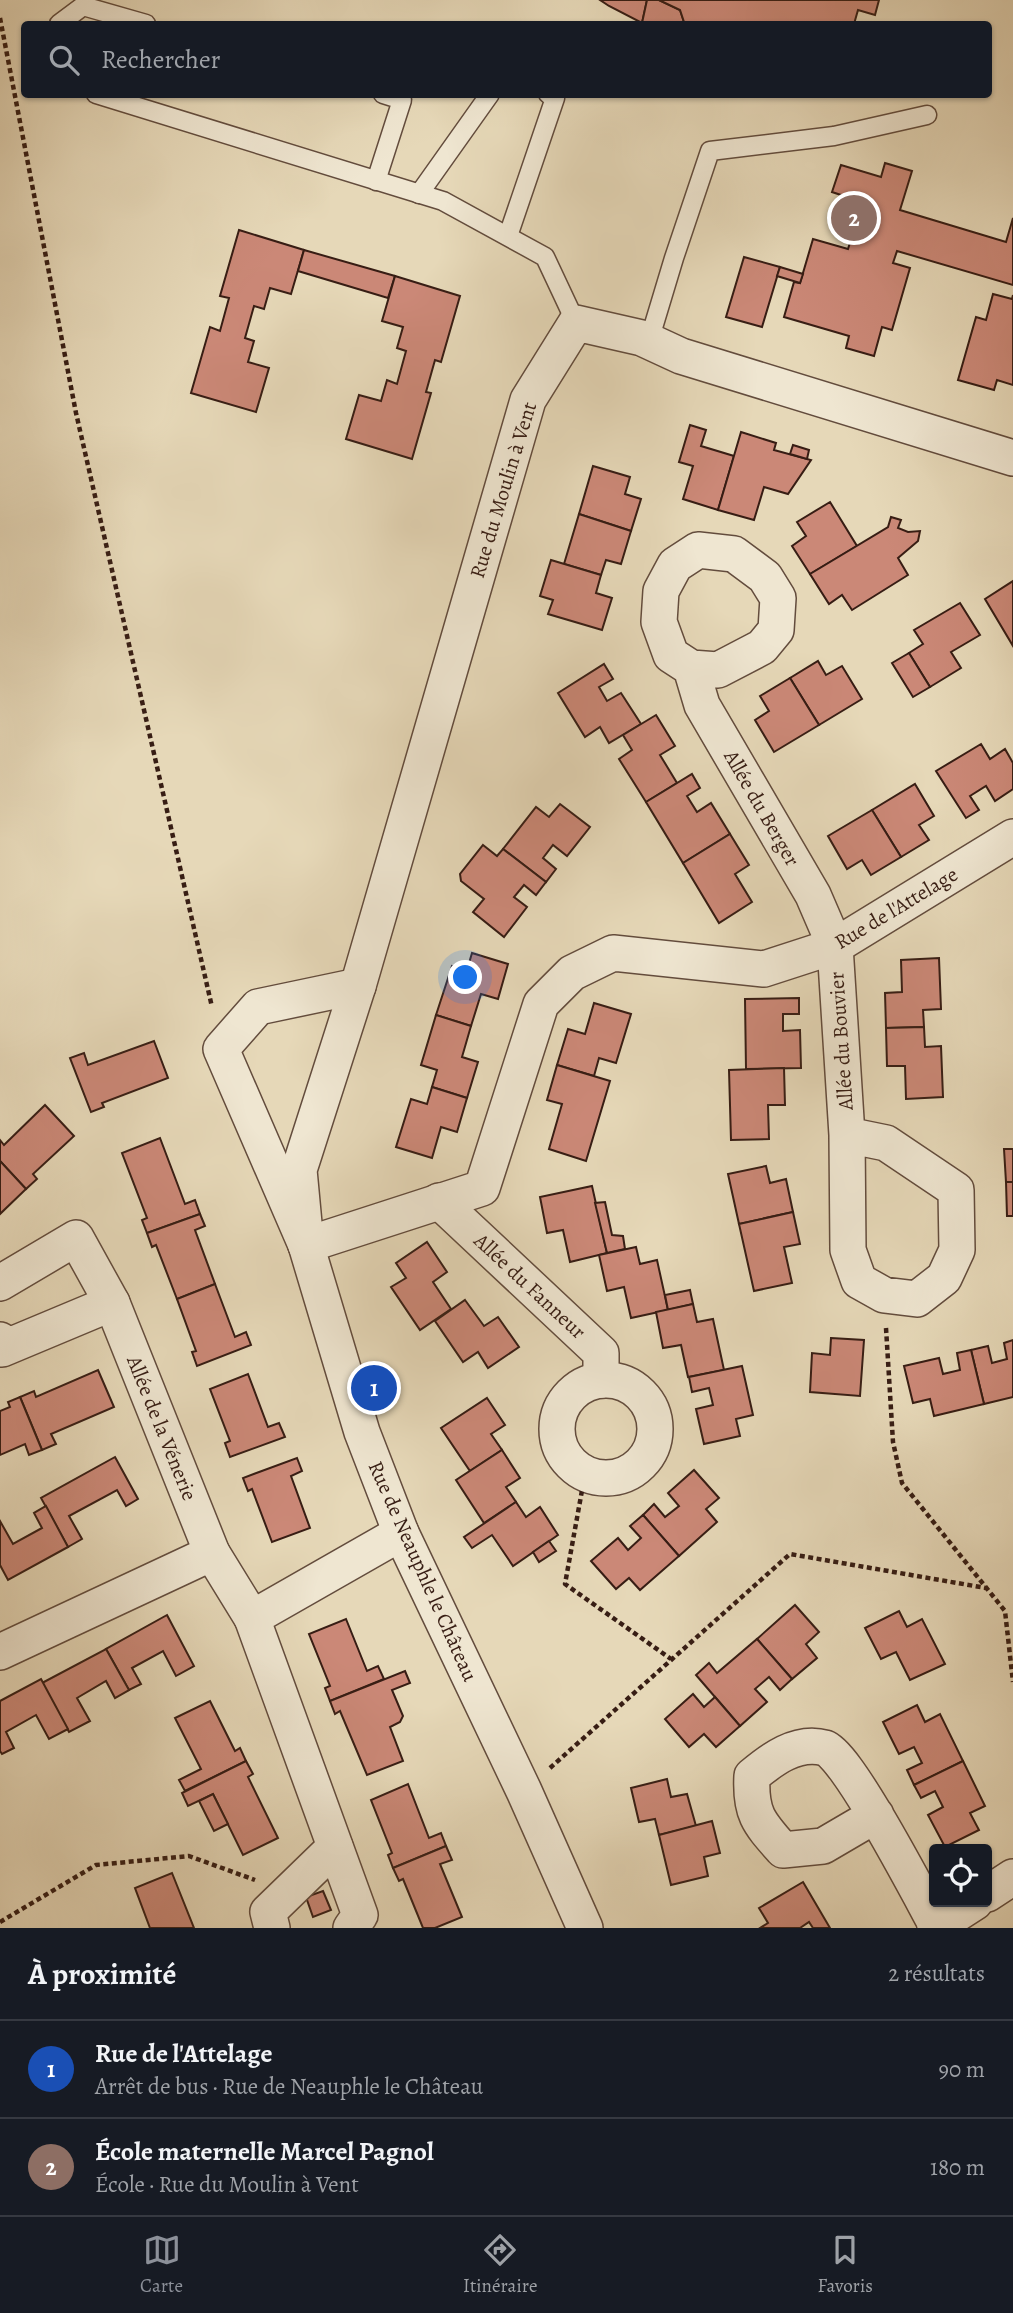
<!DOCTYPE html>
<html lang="fr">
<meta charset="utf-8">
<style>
:root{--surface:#171b24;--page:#242831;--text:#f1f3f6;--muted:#9ea1a6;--line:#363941;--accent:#8c9099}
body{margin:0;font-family:Alegreya,serif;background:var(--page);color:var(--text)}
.controls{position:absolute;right:21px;bottom:21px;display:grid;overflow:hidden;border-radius:7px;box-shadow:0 2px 5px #0004}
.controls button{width:63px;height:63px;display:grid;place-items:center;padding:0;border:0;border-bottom:2px solid var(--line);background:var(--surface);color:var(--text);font:35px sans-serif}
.you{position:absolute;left:466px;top:978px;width:24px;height:24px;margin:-18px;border:5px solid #fff;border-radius:50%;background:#1a73e8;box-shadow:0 0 0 10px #1a73e833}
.badge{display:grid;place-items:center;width:46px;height:46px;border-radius:50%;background:var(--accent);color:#fff;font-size:23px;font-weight:700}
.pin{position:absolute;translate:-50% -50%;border:4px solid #fff;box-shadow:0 2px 7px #0006}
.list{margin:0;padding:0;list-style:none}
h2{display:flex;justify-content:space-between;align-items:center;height:91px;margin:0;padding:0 28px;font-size:30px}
h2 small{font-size:23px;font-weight:400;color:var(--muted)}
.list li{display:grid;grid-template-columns:46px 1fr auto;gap:21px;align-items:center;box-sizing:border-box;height:98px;padding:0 28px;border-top:2px solid var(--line)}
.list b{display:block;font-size:26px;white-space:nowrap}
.list p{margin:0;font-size:23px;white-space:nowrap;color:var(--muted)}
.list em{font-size:23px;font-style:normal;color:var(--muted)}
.icon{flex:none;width:38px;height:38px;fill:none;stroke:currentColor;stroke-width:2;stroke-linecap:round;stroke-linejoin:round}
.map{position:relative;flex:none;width:1013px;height:1928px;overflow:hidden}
.search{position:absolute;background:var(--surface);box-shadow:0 2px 5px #0004;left:21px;right:21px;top:21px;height:77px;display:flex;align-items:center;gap:18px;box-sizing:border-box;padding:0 24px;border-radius:7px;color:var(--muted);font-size:26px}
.sheet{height:287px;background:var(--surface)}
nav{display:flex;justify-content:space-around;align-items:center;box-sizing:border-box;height:98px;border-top:2px solid var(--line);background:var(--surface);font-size:19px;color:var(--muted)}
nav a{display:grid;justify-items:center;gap:4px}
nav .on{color:var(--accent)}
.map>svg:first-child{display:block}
</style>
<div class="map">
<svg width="1013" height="1928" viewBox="0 0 1013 1928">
<rect width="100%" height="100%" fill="#e6d8b8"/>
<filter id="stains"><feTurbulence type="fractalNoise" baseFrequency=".00286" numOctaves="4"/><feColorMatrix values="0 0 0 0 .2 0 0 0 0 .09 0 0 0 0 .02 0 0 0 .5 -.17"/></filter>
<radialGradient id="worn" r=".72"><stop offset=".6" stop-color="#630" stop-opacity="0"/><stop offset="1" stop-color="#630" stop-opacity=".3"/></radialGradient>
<g fill="#cb8877" stroke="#371d14" stroke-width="2">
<path d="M600,0h47l-5,23 -33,-17z"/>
<path d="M647,0h12l21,10 4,12 4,2 -46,-1z"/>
<path d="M659,0h220l-4,15 -17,-5 -4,14h-166l-4,-2 -4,-12z"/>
<path d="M885,163l27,8 -12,39 106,32 7,-24v67l-116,-34 -4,12 17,5 -18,62 -10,-3 -8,29 -28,-8 3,-12 -65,-19 10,-35 6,1 13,-44 35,10 4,-13 -18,-5 10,-35 -12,-4 9,-27 40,12z"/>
<path d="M239,230l65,20 -13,44 -21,-6 -6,21 -10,-3 -9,32 9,3 -6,21 21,6 -13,44 -65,-19 19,-66 10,4 9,-33 -9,-2z"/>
<path d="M304,250l91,26 -7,22 -90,-27z"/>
<path d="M744,257l36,10 -18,60 -36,-10z"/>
<path d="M780,267l23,7 -3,9 -23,-7z"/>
<path d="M395,276l65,20 -19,66 -6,-2 -9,32 5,1 -19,66 -66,-20 13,-44 22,6 6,-21 10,4 9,-33 -9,-3 6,-21 -21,-6z"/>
<path d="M993,294l19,5 1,-4v90l-16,-5 -3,10 -36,-10 18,-63 10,3z"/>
<path d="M690,425l16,5 -5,16 33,10 -16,54 -35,-11 10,-33 -14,-4z"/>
<path d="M741,432l35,11 -2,7 37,10 -23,34 -24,-7 -10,33 -36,-10z"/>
<path d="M793,445l16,5 -2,9 -17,-5z"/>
<path d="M593,466l37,11 -5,17 16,5 -10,32 -52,-17z"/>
<path d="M830,502l27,44 -47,28 -18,-28 14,-10 -9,-14z"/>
<path d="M579,514l52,17 -10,33 -15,-4 -5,15 -37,-11z"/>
<path d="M891,517l10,3 -3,8 10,4 12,-1 -2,10 -20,17 10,17 -56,35 -10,-15 -13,9 -19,-30 78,-47z"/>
<path d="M551,560l50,15 -5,18 16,5 -10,32 -54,-16 5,-14 -13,-4z"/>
<path d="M1013,581v65l-28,-47z"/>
<path d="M960,603l20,32 -29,17 10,16 -31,19 -21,-34 14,-9 -9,-14z"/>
<path d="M909,653l21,34 -17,10 -21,-34z"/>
<path d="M818,661l8,14 16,-9 20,33 -43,26 -29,-47z"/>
<path d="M604,664l9,15 -14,8 8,14 14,-8 20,31 -32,19 -9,-16 -15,10 -27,-44z"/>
<path d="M790,678l29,47 -45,27 -19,-32 14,-9 -9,-15z"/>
<path d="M656,715l19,31 -15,9 17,28 -31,19 -27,-43 13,-9 -9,-15z"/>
<path d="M981,744l9,15 15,-10 8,14v26l-18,12 -9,-15 -16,10 9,14 -13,8 -30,-47z"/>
<path d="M692,774l8,14 -13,8 10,16 14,-9 19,31 -47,29 -37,-61z"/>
<path d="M915,784l19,32 -15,9 10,15 -28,17 -29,-47z"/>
<path d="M560,804l30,23 -23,29 -14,-11 -10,13 13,11 -10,13 -43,-33 33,-42 13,10z"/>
<path d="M872,810l29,47 -30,18 -9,-15 -15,9 -19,-33z"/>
<path d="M730,834l19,31 -14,9 17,28 -33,21 -36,-60z"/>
<path d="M483,845l14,11 6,-7 43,33 -10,13 -12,-10 -10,12 13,10 -23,30 -31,-25 11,-13 -23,-18 -1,-7z"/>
<path d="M472,953l36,11 -10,35 -17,-5 -10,32 -35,-11 16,-49 15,4z"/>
<path d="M939,958l2,51 -18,1 1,17 -38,1 -1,-35 17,-1 -1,-32z"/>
<path d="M799,998v16h-16v17l17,-1 1,38 -55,1 -1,-70z"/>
<path d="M594,1003l37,11 -15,49 -17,-5 -5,18 -37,-11 11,-36 17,5z"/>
<path d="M436,1015l35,11 -9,31 16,5 -11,36 -35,-11 5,-17 -16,-5z"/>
<path d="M924,1027l1,20 16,-1 2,51 -37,2 -1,-33h-18l-1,-38z"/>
<path d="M154,1041l14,37 -66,25 2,4 -13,5 -21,-54 14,-5 4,12z"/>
<path d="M557,1065l53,16 -24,80 -37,-12 13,-45 -15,-4z"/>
<path d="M784,1068l1,37h-17l1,34 -38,1 -2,-70z"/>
<path d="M432,1087l35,11 -10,34 -16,-5 -9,31 -36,-11 15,-48 16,5z"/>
<path d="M45,1105l29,31 -41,38 4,5 -11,10 -26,-28v-21l4,5z"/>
<path d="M160,1138l25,66 10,-4 5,14 -53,19 -5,-13 5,-2 -25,-65z"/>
<path d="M1004,1149h9v33h-7z"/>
<path d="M0,1161l26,28 -26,25z"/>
<path d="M766,1166l4,17 16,-4 7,33 -54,12 -11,-50z"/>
<path d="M1006,1182h7v34h-6z"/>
<path d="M592,1186l15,67 -37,9 -7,-32 -16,3 -7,-36z"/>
<path d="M605,1202l7,33 11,1 2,13 -18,4 -12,-50z"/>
<path d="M793,1212l7,32 -16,3 8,36 -38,8 -15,-67z"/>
<path d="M200,1214l5,12 -10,4 20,54 -38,15 -21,-54 -4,2 -5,-14z"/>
<path d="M427,1242l20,30 -14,10 18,27 -31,21 -29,-43 15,-9 -10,-15z"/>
<path d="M636,1247l4,17 17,-4 11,50 -37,8 -7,-31 -17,4 -8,-36z"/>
<path d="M215,1284l20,53 11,-5 5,13 -54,21 -5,-14 4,-1 -19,-52z"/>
<path d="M690,1290l3,14 -25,6 -3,-15z"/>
<path d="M465,1300l19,26 14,-9 21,30 -31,21 -10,-16 -15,10 -28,-41z"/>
<path d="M693,1304l4,18 16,-3 11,51 -36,7 -7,-32 -18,3 -7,-36z"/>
<path d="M831,1338l33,2 -4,56 -50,-4 2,-39 18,2z"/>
<path d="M1013,1340v57l-29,7 -13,-54 17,-4 4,17 15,-4 -3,-16z"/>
<path d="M971,1350l13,54 -50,12 -4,-17 -17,4 -9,-37 35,-8 4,16 17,-4 -3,-17z"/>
<path d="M742,1366l11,49 -17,4 4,17 -36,8 -8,-35 17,-4 -4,-17 -17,4 -3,-15z"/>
<path d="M98,1370l16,37 -63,27 5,10 -14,6 -22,-53 14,-6 2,6z"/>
<path d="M248,1374l20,53 11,-4 6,14 -55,20 -5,-14 5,-2 -20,-52z"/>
<path d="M20,1397l22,53 -13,5 -4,-11 -25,11v-44l10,-4 -2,-5z"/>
<path d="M487,1398l18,27 -14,9 11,16 -32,21 -29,-43z"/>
<path d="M502,1450l18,28 -14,9 10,15 -32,21 -28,-43z"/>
<path d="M115,1457l23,42 -12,7 -9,-16 -48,26 13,23 -14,8 -27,-49z"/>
<path d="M297,1458l5,13 -11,5 19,52 -38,14 -20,-53 -4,2 -5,-13z"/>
<path d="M694,1470l25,28 -13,11 11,13 -38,34 -36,-41 11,-11 11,13 14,-11 -11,-13z"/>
<path d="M516,1502l10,15 14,-10 18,28 -45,31 -21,-31 -20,13 -8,-11z"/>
<path d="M46,1506l22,41 -60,33 -8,-15v-44l13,23 29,-16 -8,-15z"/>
<path d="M643,1515l36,41 -39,34 -11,-12 -13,11 -25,-28 27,-23 10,12 13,-12 -11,-12z"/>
<path d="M549,1541l7,10 -17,11 -6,-10z"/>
<path d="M795,1605l24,27 -13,12 11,14 -25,21 -35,-40z"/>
<path d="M899,1611l8,16 15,-8 23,45 -35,16 -14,-28 -15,7 -16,-31z"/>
<path d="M167,1615l27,51 -18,10 -13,-25 -31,17 9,16 -12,6 -23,-41z"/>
<path d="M346,1619l21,52 11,-5 6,13 -54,22 -5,-13 5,-2 -21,-52z"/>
<path d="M757,1639l35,40 -12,11 -11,-13 -14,12 12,13 -27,24 -44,-51 13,-12 8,10z"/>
<path d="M106,1649l23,41 -14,8 -9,-17 -29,17 13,23 -21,11 -27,-49z"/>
<path d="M405,1671l5,12 -18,7 11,26 -3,6 -10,5 13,34 -36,14 -27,-64 -5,3 -5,-13z"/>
<path d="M41,1679l27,50 -19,10 -13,-24 -30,17 8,16 -12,6 -2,-3v-50z"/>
<path d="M693,1694l11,13 11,-10 25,29 -24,21 -12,-13 -15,13 -24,-28z"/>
<path d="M210,1701l25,50 5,-3 6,13 -61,30 -6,-11 22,-11 -26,-51z"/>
<path d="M917,1705l8,17 15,-8 23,47 -49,24 -7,-15 15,-7 -8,-16 -15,7 -16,-32z"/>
<path d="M246,1761l7,13 -5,3 30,61 -35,17 -30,-61 -25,12 -6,-13z"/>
<path d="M963,1761l22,45 -15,7 9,17 -34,17 -17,-32 15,-8 -8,-16 -14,7 -7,-13z"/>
<path d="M667,1779l4,18 16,-3 9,32 -37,9 -4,-16 -16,3 -8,-34z"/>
<path d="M408,1784l21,54 12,-5 5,13 -53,22 -5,-13 4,-2 -21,-53z"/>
<path d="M213,1794l15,30 -14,7 -15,-30z"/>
<path d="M712,1821l8,32 -16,4 4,19 -37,9 -12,-50z"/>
<path d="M446,1846l6,14 -12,4 22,53 -27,11h-12l-20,-49 -4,2 -6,-13z"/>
<path d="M172,1873l22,55h-44l-15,-40z"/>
<path d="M803,1882l27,46h-17l-4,-6 -9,6h-40l8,-5 -9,-15z"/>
<path d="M323,1891l8,19 -18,7 -7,-20z"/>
</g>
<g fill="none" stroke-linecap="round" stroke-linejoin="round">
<g stroke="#634c3d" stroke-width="21">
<g id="service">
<path d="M59,24l24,-18 63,18"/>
<path d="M96,94l347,107 102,56 31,66"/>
<path d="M376,181l26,-81 -19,-6"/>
<path d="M419,194l71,-100"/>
<path d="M508,236l47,-138 -7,-4"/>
<path d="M649,341l25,-83 36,-107 124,-15 93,-21"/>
</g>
</g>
<g stroke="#634c3d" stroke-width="38">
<g id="minor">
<path d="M691,668l27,2 44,-23 14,-17 2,-32 -13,-21 -31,-23 -36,-4 -23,15 -14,26 -2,31 12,33 20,13 11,37 111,190 22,51 12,189 1,115 11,31 25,14 33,4 27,-21 13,-28 -1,-60 -70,-47 -39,-8"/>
<path d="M358,986l-100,21 -37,42 85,196 56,187 39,101 123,258 61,137"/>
<path d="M439,1201l162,152v27"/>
<path d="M306,1245l-7,-75 59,-184 170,-586 48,-77 66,15 39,18 332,102"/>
<path d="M306,1245l176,-57 59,-184 31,-31 41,-20 151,16 71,-23 178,-109"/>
<path d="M0,1283l76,-45 36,65 100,250 40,65"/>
<path d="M0,1340l2,9 110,-46"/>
<circle cx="606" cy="1429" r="49"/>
<path d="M0,1652l212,-99"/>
<path d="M876,1815l-53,31 -40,4c-24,-27 -33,-36 -31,-74 19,-16 45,-36 73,-28 23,8 96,149 112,178"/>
<path d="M987,1894l26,-17"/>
<path d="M272,1928l-4,-16 67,-65"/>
<path d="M351,1928l9,-13 -108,-297 149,-85"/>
<path d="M935,1928l40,-26"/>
</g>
</g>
<g stroke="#371d14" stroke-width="4.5" stroke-dasharray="5 3.5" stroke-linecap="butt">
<path d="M0,18l76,395 136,594"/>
<path d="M886,1328l7,114 9,41 103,128 8,71"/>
<path d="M585,1474l-20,110 106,75"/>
<path d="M550,1768l240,-214 196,34"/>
<path d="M0,1922l96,-57 93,-9 66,24"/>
</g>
<use href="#service" stroke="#efe6d1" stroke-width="18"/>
<use href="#minor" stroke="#efe6d1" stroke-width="35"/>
</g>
<g text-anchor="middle" stroke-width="5" stroke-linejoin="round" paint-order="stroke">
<g font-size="21" fill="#371d14" stroke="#efe6d1">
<text transform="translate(503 490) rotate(-73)" y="7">Rue du Moulin à Vent</text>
<text transform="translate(762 808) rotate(60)" y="7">Allée du Berger</text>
<text transform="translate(896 908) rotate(-31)" y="7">Rue de l'Attelage</text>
<text transform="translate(841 1041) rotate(-94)" y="7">Allée du Bouvier</text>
<text transform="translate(530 1286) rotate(43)" y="7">Allée du Fanneur</text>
<text transform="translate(162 1428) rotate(68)" y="7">Allée de la Vénerie</text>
<text transform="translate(423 1571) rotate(66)" y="7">Rue de Neauphle le Château</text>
</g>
</g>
<rect width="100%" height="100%" filter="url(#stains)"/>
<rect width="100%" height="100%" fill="url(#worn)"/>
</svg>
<div class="controls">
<button><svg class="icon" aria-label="locate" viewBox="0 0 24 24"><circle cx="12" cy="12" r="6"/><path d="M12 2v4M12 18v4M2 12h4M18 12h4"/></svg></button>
</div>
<div class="you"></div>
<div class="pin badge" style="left:374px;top:1388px;background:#1a4fb4">1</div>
<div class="pin badge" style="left:854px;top:218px;background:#8d6e63">2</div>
<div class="search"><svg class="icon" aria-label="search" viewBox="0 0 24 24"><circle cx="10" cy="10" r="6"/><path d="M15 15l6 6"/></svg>Rechercher</div>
</div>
<section class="sheet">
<h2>À proximité<small>2 résultats</small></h2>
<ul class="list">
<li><span class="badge" style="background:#1a4fb4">1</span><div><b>Rue de l'Attelage</b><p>Arrêt de bus · Rue de Neauphle le Château</p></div><em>90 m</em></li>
<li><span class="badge" style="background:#8d6e63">2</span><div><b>École maternelle Marcel Pagnol</b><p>École · Rue du Moulin à Vent</p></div><em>180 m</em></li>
</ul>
</section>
<nav>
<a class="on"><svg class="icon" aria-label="map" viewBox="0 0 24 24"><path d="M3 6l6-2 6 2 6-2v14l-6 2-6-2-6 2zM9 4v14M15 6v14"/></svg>Carte</a>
<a><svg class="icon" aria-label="directions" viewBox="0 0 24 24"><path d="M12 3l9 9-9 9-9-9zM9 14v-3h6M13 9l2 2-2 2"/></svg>Itinéraire</a>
<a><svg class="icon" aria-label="saved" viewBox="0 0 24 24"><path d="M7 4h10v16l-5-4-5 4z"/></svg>Favoris</a>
</nav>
